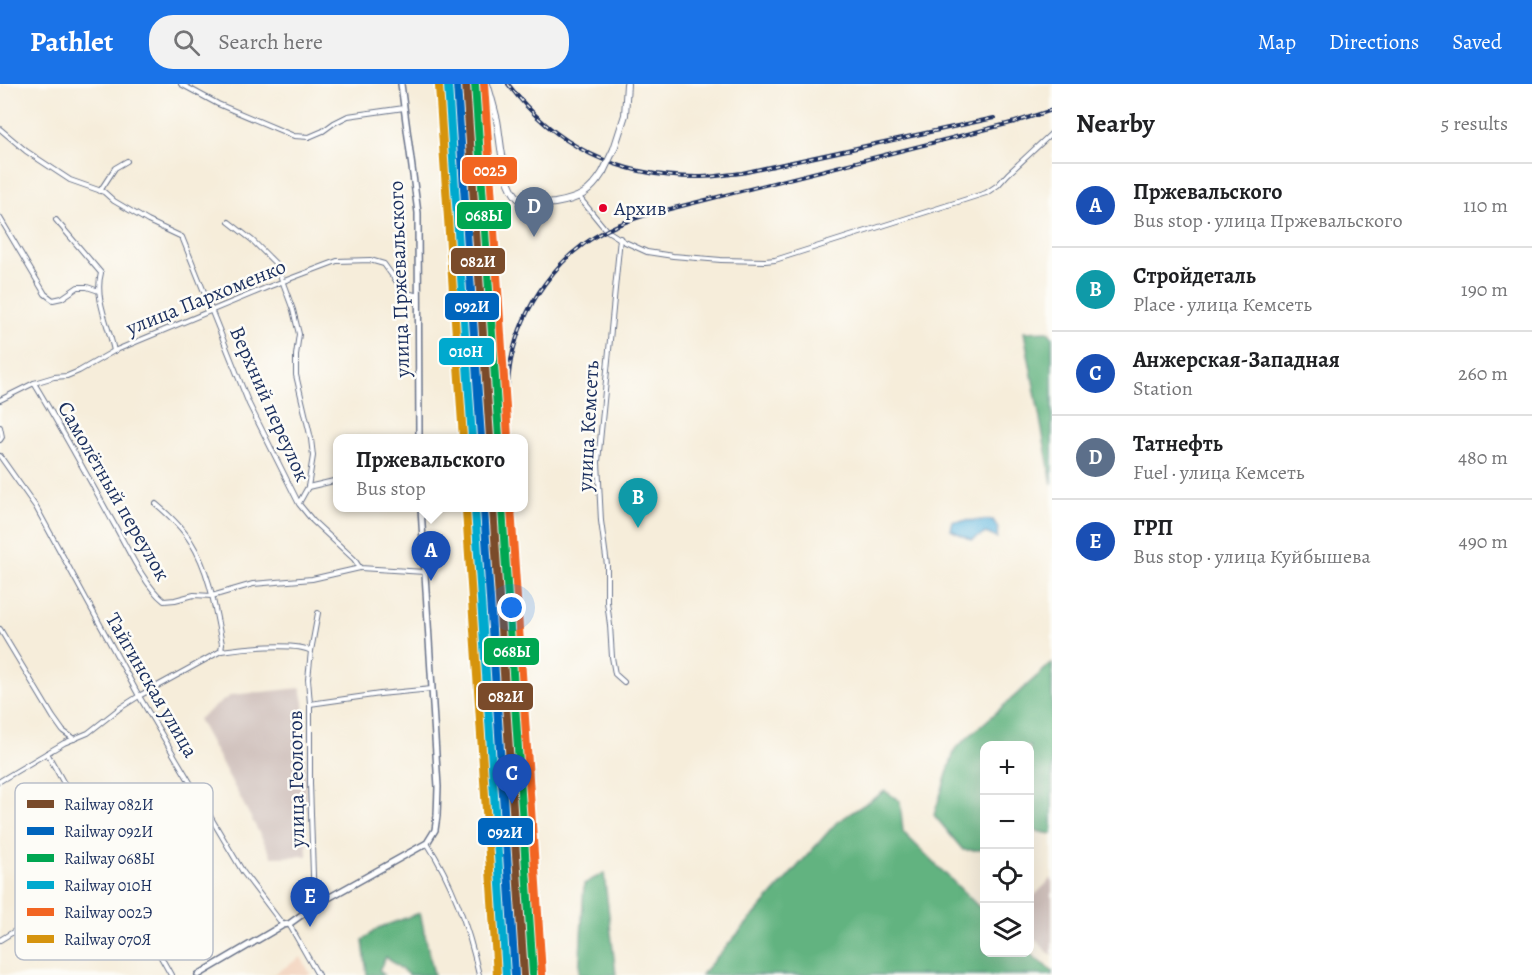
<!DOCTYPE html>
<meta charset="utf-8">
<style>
:root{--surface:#fff;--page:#f2f2f2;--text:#202124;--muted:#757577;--line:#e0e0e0;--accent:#1a73e8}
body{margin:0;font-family:Alegreya,serif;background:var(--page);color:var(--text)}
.controls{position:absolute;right:18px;bottom:18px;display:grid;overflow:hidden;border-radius:12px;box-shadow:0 6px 24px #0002}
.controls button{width:54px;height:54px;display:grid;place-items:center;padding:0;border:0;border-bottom:2px solid var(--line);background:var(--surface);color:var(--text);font:30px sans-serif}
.you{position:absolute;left:512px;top:524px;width:21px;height:21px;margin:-15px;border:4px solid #fff;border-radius:50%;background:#1a73e8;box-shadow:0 0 0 9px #1a73e833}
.badge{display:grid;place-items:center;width:39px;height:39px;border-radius:50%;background:var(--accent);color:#fff;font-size:20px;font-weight:700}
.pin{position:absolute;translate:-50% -50px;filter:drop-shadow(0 2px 3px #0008)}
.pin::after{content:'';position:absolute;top:32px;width:21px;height:18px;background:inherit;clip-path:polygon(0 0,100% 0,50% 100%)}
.popup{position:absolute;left:333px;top:350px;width:195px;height:78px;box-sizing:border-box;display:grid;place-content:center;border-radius:12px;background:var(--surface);filter:drop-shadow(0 2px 4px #0005);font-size:20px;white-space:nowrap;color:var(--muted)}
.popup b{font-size:22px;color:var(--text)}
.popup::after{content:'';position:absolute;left:50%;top:100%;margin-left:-12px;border:12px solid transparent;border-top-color:var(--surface)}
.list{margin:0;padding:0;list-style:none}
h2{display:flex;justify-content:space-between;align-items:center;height:78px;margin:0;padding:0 24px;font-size:26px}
h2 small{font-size:20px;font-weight:400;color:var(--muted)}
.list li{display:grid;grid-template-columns:39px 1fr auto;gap:18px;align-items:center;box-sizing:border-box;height:84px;padding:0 24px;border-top:2px solid var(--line)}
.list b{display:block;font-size:22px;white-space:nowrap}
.list p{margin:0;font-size:20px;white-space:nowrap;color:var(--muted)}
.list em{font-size:20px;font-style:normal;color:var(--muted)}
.icon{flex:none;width:33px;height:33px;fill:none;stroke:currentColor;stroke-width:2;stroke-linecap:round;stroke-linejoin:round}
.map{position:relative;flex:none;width:1052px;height:891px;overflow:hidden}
header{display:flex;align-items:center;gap:36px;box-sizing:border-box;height:84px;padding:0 30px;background:var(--accent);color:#fff}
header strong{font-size:28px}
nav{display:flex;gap:33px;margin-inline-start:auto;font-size:21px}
.search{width:420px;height:54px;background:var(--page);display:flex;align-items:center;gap:15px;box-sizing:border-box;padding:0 21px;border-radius:24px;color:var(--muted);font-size:22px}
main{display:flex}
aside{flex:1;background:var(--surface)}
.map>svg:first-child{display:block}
</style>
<header>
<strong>Pathlet</strong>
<div class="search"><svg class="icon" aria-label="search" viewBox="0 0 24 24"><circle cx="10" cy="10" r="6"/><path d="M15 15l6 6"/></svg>Search here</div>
<nav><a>Map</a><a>Directions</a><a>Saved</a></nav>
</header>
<main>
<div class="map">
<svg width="1052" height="891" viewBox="0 0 1052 891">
<rect width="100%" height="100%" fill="#fdfcf7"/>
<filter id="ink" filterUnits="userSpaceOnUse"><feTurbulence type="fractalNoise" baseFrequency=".0167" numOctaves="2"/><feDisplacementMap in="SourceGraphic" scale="12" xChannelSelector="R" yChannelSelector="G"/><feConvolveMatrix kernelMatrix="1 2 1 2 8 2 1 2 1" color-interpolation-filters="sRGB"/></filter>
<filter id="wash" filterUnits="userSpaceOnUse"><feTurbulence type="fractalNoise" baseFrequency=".008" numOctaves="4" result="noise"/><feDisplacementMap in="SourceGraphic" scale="24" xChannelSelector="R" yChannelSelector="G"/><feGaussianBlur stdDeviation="1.35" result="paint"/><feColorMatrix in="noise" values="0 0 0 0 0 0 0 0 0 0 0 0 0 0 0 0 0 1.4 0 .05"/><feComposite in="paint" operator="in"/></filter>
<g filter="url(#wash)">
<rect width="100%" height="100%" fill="#f6edda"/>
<path fill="#f3d4bf" d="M301,873l10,18h-38z"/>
<g fill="#cfc0bb">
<path d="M301,604l3,14 3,154 -35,1 -74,-138 33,-24z"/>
<path d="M1052,794v78l-22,-21v-35z"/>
</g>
<g fill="#62b380" stroke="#3e716f" stroke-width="1.5">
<path d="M1048,247l4,6v147l-28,-152z"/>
<path d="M1052,579v171l-22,-4v-84h-46v102l-4,2h-17l-29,-35 21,-66z"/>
<path d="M885,707l15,10 3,31 81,80v40l45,1 23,18v4h-351l136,-153z"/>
<path d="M604,789l12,102h-37l5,-91z"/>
<path d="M420,829l14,62h-25l-23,-18 -7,13 5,5h-17l-4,-35 15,-12z"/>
</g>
<path fill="#63b8df" stroke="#3f749e" stroke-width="1.5" d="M993,436l5,8 -1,10 -11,-5 -14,7 -21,-10 2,-9z"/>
</g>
<g filter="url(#ink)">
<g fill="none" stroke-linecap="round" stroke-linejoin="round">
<g stroke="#687289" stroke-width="6">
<g id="minor">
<path d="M181,0l37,20 76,32 15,1 14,-6 11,-8 14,-7 56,-8"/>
<path d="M0,45l26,22 44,29 34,12 10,9 34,20 34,16 67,167 50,100 14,17 41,38 6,9 65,4"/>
<path d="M100,107l15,-23 12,-7"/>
<path d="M579,113l27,33 19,12 22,10 26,4 48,4 44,1 10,-1 211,-67 12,-8 10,-11 44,-41"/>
<path d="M0,134l45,76 8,6 9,-2 16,-11h9l12,4"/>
<path d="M56,136l45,53c-7,25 8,53 13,78"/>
<path d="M229,138l23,18 24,24 17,46 6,24 -3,21v20l15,64 2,17 -5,31 -9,16"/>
<path d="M620,154l-22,224 3,59 6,44v37l3,23 2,32 3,17 9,8"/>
<path d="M34,299c28,46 54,94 80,141 13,23 30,61 50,77l11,-1 19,-5 18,1 41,-12 59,-5 48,-11"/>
<path d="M0,316l34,-17 20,-6 13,-1 12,-5 35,-20 154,-64 69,-26 33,-1 14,4 20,28 14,4"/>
<path d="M0,343l2,10 -2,3"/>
<path d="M0,372l36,51 103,189 104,176 40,53"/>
<path d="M308,403l30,-7"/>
<path d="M156,420c13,11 26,23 35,38 19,30 24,67 31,102l-1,7"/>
<path d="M0,545l53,88 10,14 11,8"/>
<path d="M310,620l70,-10 52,-5"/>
<path d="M47,669l124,222"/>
<path d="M0,697l64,-38 24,-10 32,-25 19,-12 82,-45c19,-3 75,-9 90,0"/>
<path d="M427,759c25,39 42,86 52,132"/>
<path d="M314,822l-4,-123v-79l-2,-25 3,-28 7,-38"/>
<path d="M289,840l29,51"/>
<path d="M0,856l112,-68"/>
</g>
</g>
<g stroke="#687289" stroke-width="8">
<g id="tertiary">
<path d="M401,0l17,129 1,225"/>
<path d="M198,891l85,-50 6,-1 25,-18 113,-63 8,-13 2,-14 1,-29 -17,-279"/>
</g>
</g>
<g stroke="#687289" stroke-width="8">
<g id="secondary">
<path d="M487,0c4,12 7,24 10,36 4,21 5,70 26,82 9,5 22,2 32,1 24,-4 35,-10 48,-31"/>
<path d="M614,65l11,-34 2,-31"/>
</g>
</g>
<use href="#minor" stroke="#fff" stroke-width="4"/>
<use href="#tertiary" stroke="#fff" stroke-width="5"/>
<use href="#secondary" stroke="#fff" stroke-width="6"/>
<g stroke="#1b2f5e" stroke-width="4">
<g id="rail">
<path d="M508,0c48,64 113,94 193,93 14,0 28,-3 41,-4l252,-55"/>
<path d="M509,354c-1,-26 -3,-52 2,-78 11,-54 47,-106 96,-130 12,-6 26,-11 39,-15l369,-93 37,-12"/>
<path d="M514,424l30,467"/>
</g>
</g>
<use href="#rail" stroke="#fdfcf7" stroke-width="1.5" stroke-dasharray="4.5" stroke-linecap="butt"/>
<g stroke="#687289" stroke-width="8" stroke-linecap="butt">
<path id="secondary-bridge" d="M603,88l11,-23"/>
</g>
<use href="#secondary-bridge" stroke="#fff" stroke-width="6"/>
<g stroke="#fdfcf7" stroke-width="12">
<g id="rail-1">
<path d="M466,0l24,354"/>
<path d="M493,424l31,467"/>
</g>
</g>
<g stroke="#fdfcf7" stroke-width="12">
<g id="rail-2">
<path d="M457,1l24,353"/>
<path d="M484,425l31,466"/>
</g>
</g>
<g stroke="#fdfcf7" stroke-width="12">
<g id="rail-3">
<path d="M475,0l24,353"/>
<path d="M502,424l31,466"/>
</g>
</g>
<g stroke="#fdfcf7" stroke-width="12">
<g id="rail-4">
<path d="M448,1l24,353"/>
<path d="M475,425l31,466"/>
</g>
</g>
<g stroke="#fdfcf7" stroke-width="12">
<g id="rail-5">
<path d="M484,0l24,353"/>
<path d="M511,424l31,466"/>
</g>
</g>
<g stroke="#fdfcf7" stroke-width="12">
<g id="rail-6">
<path d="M439,2l24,352"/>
<path d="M466,426l31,465"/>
</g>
</g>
<use href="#rail-1" stroke="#7a4b2a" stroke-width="8"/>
<use href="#rail-2" stroke="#0065bd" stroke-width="8"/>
<use href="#rail-3" stroke="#00a651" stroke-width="8"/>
<use href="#rail-4" stroke="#00a9ce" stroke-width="8"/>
<use href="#rail-5" stroke="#f26522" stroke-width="8"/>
<use href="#rail-6" stroke="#d6940e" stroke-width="8"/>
</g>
</g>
<circle fill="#e4002b" stroke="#fdfcf7" stroke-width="2" cx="603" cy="124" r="5"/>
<g text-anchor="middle" stroke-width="5" stroke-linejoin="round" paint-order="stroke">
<g font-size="20" fill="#1b2f5e" stroke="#fdfcf7" text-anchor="start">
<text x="614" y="131">Архив</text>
</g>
<g font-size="21" fill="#1b2f5e" stroke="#fdfcf7">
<text transform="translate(399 195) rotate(-92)" y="7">улица Пржевальского</text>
<text transform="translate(206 213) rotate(-22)" y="7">улица Пархоменко</text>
<text transform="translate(270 320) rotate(66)" y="7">Верхний переулок</text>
<text transform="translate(588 342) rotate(-87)" y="7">улица Кемсеть</text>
<text transform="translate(114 407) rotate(60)" y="7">Самолётный переулок</text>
<text transform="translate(152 601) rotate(60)" y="7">Тайгинская улица</text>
<text transform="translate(296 695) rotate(-91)" y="7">улица Геологов</text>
</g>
</g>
<rect x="15" y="699" width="198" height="177" rx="9" fill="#fdfcf7" stroke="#b9bec9" stroke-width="1.5"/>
<rect x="27" y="716" width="27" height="8" fill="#7a4b2a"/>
<rect x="27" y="743" width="27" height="8" fill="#0065bd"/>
<rect x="27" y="770" width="27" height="8" fill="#00a651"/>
<rect x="27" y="797" width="27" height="8" fill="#00a9ce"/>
<rect x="27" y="824" width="27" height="8" fill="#f26522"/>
<rect x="27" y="851" width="27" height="8" fill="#d6940e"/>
<g font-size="16" fill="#1b2f5e">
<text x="64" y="726">Railway 082И</text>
<text x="64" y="753">Railway 092И</text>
<text x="64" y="780">Railway 068Ы</text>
<text x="64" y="807">Railway 010Н</text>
<text x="64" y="834">Railway 002Э</text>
<text x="64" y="861">Railway 070Я</text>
</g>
<g stroke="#fdfcf7" stroke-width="2">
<rect x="461" y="72" width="57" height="29" rx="6" fill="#f26522"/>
<rect x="456" y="117" width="56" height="29" rx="6" fill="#00a651"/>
<rect x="450" y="163" width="56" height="28" rx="6" fill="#7a4b2a"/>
<rect x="444" y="208" width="56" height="29" rx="6" fill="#0065bd"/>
<rect x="438" y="253" width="57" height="29" rx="6" fill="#00a9ce"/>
<rect x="483" y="553" width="57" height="29" rx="6" fill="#00a651"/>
<rect x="477" y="598" width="57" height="29" rx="6" fill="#7a4b2a"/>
<rect x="477" y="733" width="57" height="29" rx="6" fill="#0065bd"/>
</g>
<g font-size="16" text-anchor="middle" font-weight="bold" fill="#fff">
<text x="490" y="92">002Э</text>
<text x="484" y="137">068Ы</text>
<text x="478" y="183">082И</text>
<text x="472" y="228">092И</text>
<text x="466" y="273">010Н</text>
<text x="512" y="573">068Ы</text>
<text x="506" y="618">082И</text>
<text x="505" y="754">092И</text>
</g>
</svg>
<div class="controls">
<button>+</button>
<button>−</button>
<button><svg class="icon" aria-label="locate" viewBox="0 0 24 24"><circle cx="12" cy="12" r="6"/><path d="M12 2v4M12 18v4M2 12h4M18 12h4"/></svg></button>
<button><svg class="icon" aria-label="layers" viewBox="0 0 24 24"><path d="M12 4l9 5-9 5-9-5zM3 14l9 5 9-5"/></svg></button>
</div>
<div class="you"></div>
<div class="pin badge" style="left:431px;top:497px;background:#1a4fb4">A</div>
<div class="popup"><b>Пржевальского</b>Bus stop</div>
<div class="pin badge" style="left:638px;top:444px;background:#0f9aa8">B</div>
<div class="pin badge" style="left:512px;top:720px;background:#1a4fb4">C</div>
<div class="pin badge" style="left:534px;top:153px;background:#5c6f8a">D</div>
<div class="pin badge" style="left:310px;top:843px;background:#1a4fb4">E</div>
</div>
<aside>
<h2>Nearby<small>5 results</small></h2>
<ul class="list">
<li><span class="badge" style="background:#1a4fb4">A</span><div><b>Пржевальского</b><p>Bus stop · улица Пржевальского</p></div><em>110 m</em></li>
<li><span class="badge" style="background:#0f9aa8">B</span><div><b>Стройдеталь</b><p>Place · улица Кемсеть</p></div><em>190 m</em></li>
<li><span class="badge" style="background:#1a4fb4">C</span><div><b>Анжерская-Западная</b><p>Station</p></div><em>260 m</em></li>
<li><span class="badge" style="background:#5c6f8a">D</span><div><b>Татнефть</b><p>Fuel · улица Кемсеть</p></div><em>480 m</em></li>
<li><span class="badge" style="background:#1a4fb4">E</span><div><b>ГРП</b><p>Bus stop · улица Куйбышева</p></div><em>490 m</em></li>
</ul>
</aside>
</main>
